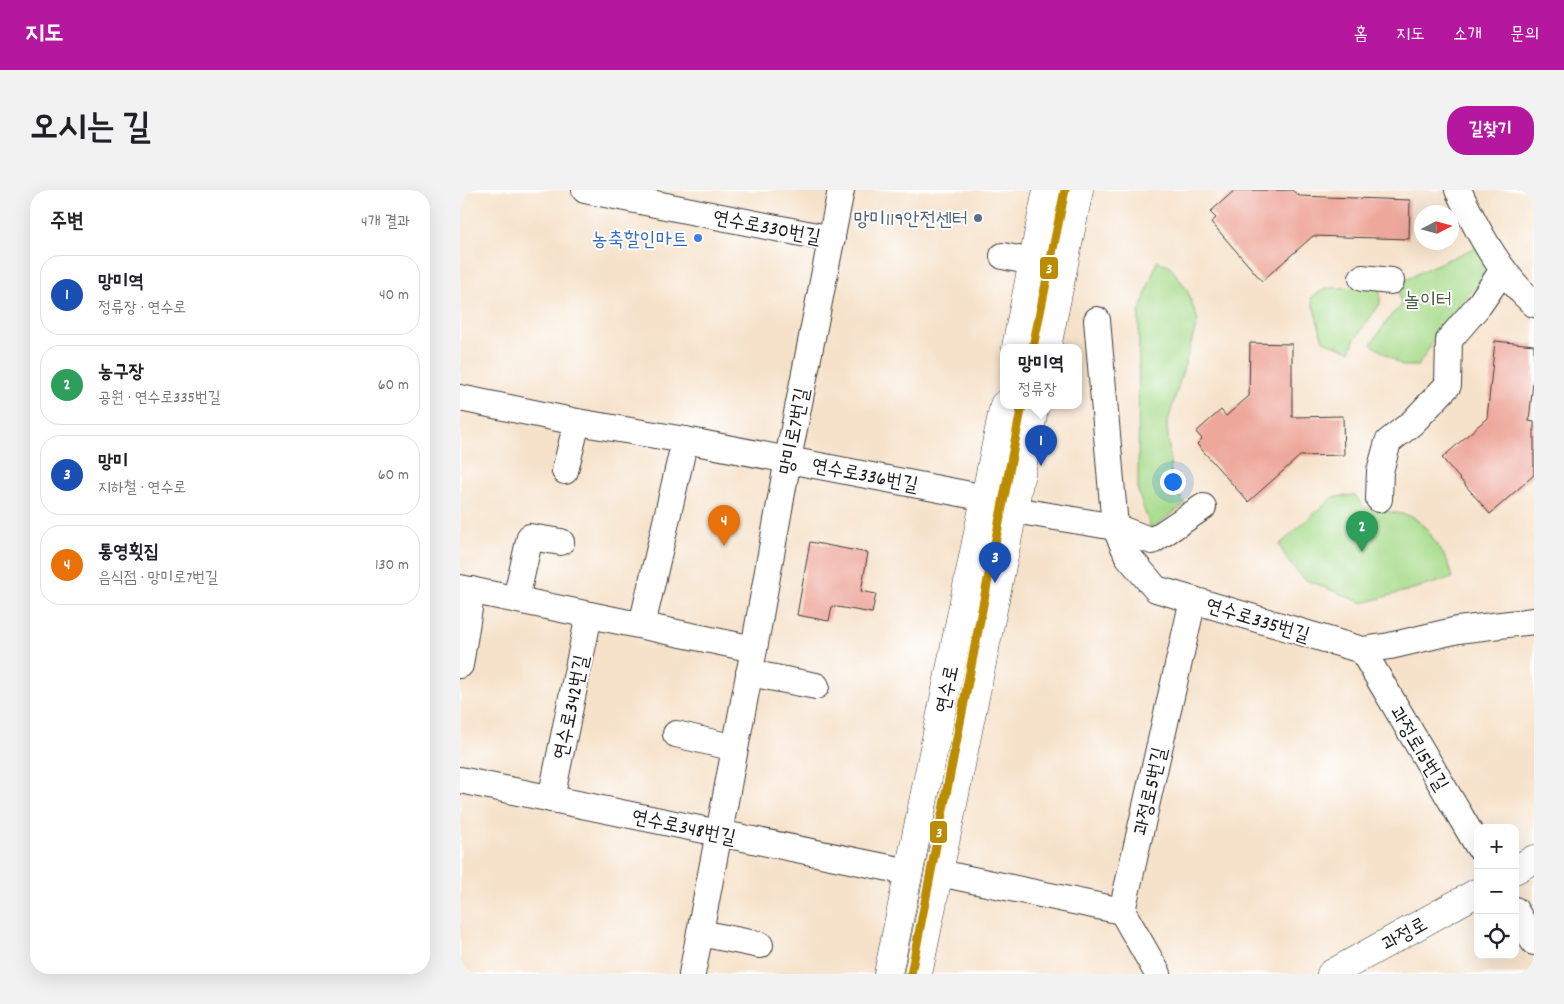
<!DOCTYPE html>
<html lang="ko">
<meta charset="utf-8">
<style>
:root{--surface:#fff;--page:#f2f2f2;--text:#202124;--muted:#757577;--line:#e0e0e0;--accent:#b5179e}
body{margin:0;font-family:Dekko,"Poor Story",sans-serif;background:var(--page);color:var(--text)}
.controls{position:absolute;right:15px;bottom:15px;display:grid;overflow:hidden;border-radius:10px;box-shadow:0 5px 20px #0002}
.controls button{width:45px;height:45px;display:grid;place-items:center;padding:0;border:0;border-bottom:1px solid var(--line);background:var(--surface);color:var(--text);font:25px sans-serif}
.compass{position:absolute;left:954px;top:15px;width:45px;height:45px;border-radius:50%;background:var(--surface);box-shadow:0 5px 20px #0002;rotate:84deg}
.you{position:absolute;left:712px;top:291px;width:18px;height:18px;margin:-12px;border:4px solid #fff;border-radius:50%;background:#1a73e8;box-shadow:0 0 0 8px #1a73e833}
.badge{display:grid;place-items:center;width:32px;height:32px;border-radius:50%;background:var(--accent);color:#fff;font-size:16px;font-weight:700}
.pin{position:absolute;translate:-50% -41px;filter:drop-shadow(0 1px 2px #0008)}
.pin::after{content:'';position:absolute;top:26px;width:18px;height:15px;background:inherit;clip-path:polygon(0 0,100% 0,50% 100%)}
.popup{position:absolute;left:540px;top:154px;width:82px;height:65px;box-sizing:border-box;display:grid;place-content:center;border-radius:10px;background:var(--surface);filter:drop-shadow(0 1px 4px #0005);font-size:16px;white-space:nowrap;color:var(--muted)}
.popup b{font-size:19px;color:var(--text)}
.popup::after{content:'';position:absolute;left:50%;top:100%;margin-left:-10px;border:10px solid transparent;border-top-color:var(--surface)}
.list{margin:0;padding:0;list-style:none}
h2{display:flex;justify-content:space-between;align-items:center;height:65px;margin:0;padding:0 20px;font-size:21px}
h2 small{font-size:16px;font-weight:400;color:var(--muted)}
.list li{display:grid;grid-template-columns:32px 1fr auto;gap:15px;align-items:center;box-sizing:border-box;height:80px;margin:0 10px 10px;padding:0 10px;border:1px solid var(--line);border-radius:20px}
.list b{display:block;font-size:19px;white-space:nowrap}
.list p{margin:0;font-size:16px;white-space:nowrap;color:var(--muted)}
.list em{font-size:16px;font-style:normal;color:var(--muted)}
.icon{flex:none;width:28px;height:28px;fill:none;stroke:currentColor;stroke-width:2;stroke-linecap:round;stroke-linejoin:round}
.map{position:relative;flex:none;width:1074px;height:784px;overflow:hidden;border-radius:20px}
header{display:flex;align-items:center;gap:30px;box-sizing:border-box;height:70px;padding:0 25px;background:var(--accent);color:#fff}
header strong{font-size:24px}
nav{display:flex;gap:28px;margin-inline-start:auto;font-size:18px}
.intro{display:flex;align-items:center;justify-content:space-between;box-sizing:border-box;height:120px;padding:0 30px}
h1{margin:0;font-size:35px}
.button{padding:12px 22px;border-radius:20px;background:var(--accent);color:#fff;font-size:18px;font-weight:700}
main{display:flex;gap:30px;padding:0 30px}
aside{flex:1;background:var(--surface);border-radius:20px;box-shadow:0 5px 20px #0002}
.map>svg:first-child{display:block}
</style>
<header>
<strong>지도</strong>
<nav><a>홈</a><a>지도</a><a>소개</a><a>문의</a></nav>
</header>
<div class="intro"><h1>오시는 길</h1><a class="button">길찾기</a></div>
<main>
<aside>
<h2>주변<small>4개 결과</small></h2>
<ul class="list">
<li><span class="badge" style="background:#1a4fb4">1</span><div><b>망미역</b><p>정류장 · 연수로</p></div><em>40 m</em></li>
<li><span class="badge" style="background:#2e9e5b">2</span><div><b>농구장</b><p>공원 · 연수로335번길</p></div><em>60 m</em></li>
<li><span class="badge" style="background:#1a4fb4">3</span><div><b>망미</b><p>지하철 · 연수로</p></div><em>60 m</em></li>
<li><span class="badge" style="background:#e8710a">4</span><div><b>통영횟집</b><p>음식점 · 망미로7번길</p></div><em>130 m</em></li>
</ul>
</aside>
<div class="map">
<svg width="1074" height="784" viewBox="0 0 1074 784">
<rect width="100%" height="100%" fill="#fff"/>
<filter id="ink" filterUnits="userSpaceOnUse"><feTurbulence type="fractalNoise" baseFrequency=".02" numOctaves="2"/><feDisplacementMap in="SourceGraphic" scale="10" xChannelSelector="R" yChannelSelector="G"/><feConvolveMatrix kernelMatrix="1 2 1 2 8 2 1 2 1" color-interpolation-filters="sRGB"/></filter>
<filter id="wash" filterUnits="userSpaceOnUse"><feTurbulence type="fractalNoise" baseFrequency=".0096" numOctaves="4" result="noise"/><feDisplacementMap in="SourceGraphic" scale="20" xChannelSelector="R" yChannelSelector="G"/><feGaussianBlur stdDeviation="1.12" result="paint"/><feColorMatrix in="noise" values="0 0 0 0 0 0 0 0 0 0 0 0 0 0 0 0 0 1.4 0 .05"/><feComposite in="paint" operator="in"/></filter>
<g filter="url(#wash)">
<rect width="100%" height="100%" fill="#f6e2ca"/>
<g fill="#a7db8b" stroke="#627c54">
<path d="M1017,57l12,27 -38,39 -33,53h-15l-32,-22 21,-30 9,-7 -3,-23 28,-15z"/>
<path d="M697,71l12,4 18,25 11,30 -31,104 5,60 13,20 -34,25 -13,-37 1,-179z"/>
<path d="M920,97v17l-25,35 -5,12 -27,-10 -12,-43 15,-10z"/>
<path d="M895,305l8,12 49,9 14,12 21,32 5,18 -89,25 -59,-24 -16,-18 -9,-16 54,-48z"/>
</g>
<g id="blocks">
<g fill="#eea79b">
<path d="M775,0h57l7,6 111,4 -1,39 -96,-3 -51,45 -51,-59 5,-4 -6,-6z"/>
<path d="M1035,151l39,4v28l-5,48 5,1v53l-44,39 -48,-56 45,-40z"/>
<path d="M790,153l42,1v73l51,-1 1,39 -44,1 -52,46 -51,-58 5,-5 -6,-7 25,-22 5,6 23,-20z"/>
<path d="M350,352l58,11 -7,38 15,3 -4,19 -40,-7 -3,15 -32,-6z"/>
</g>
</g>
</g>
<g filter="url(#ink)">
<use href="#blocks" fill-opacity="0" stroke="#3d3a36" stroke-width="1"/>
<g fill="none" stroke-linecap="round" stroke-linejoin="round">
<g stroke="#3d3a36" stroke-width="28">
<g id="minor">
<path d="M125,0l247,49"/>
<path d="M998,0c20,42 41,82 76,114"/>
<path d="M543,66l60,12"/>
<path d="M902,88l29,3"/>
<path d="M637,130l18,207 37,14 51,-34"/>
<path d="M0,208l117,24 108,18 301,58"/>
<path d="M105,281l12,-49"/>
<path d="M919,309l1,-28 8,-29 24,-19 36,-38 1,-45 30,-35 24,-35"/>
<path d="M554,320l101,17 13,29 28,33 206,61 28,-4 68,-16 76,-9"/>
<path d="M0,398l294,61"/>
<path d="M56,409l14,-62 31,5"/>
<path d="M182,435l43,-185"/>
<path d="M902,460l116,196"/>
<path d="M0,475l12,-75"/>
<path d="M289,483l67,13"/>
<path d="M216,544l59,14"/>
<path d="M0,590l449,92"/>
<path d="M91,609l38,-184"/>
<path d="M479,683l183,38"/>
<path d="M1055,720l19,32"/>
<path d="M240,743l60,12"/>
<path d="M232,784l62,-325 34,-190 53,-269"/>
<path d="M698,784l-36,-63 71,-311"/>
</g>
</g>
<g stroke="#3d3a36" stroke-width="29">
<g id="major">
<path d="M556,157l31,-157"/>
<path d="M587,157l32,-157"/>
<path d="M1055,680l19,-11"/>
<path d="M428,784l116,-569"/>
<path d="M458,784l117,-569"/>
<path d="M871,784l147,-82"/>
</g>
</g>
<use href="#minor" stroke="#fff" stroke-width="26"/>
<use href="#major" stroke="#fff" stroke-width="28"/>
<g stroke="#fff" stroke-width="12">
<g id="metro-1">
<path d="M573,157l32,-157"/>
<path d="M451,784l111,-569"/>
</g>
</g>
<use href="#metro-1" stroke="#bb8c00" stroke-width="9"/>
</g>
</g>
<circle fill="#5c6f8a" stroke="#fff" stroke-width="2" cx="518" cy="28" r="5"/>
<circle fill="#3f7fe0" stroke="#fff" stroke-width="2" cx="238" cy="48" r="5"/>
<g text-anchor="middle" stroke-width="4" stroke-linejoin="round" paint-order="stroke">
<g font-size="20" fill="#4e5e75" stroke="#fff" text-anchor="end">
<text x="508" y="35">망미119안전센터</text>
</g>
<g font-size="20" fill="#1c1c1c" stroke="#fff">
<text transform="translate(307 36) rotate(11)" y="7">연수로330번길</text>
<text transform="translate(333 241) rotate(-79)" y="7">망미로7번길</text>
<text transform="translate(405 284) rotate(11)" y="7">연수로336번길</text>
<text transform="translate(798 429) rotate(17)" y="7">연수로335번길</text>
<text transform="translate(486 499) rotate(-78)" y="7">연수로</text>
<text transform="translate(110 517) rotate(-78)" y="7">연수로342번길</text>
<text transform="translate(960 558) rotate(59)" y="7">과정로15번길</text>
<text transform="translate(689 601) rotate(-77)" y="7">과정로5번길</text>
<text transform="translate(224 636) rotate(12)" y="7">연수로348번길</text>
<text transform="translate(944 743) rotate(-29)" y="7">과정로</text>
</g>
<g font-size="20" fill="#366cbe" stroke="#fff" text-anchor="end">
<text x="228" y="55">농축할인마트</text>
</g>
<g font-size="20" fill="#4d5f43" stroke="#fff">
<text x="968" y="116">놀이터</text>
</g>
</g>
<g stroke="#fff" stroke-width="2">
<rect x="579" y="66" width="20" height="24" rx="5" fill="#bb8c00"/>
<rect x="469" y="630" width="19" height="24" rx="5" fill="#bb8c00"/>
</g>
<g font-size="14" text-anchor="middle" font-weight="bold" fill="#fff">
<text x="589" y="83">3</text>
<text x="479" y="647">3</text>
</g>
</svg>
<div class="controls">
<button>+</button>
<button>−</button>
<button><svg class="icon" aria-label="locate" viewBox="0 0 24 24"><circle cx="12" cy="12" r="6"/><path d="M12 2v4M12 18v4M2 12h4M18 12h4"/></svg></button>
</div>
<svg class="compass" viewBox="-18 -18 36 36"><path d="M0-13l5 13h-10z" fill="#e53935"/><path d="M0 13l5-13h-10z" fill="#757577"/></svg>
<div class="you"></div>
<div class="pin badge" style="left:581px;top:276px;background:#1a4fb4">1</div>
<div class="popup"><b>망미역</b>정류장</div>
<div class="pin badge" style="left:902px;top:362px;background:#2e9e5b">2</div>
<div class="pin badge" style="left:535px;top:393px;background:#1a4fb4">3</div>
<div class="pin badge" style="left:264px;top:356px;background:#e8710a">4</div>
</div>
</main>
